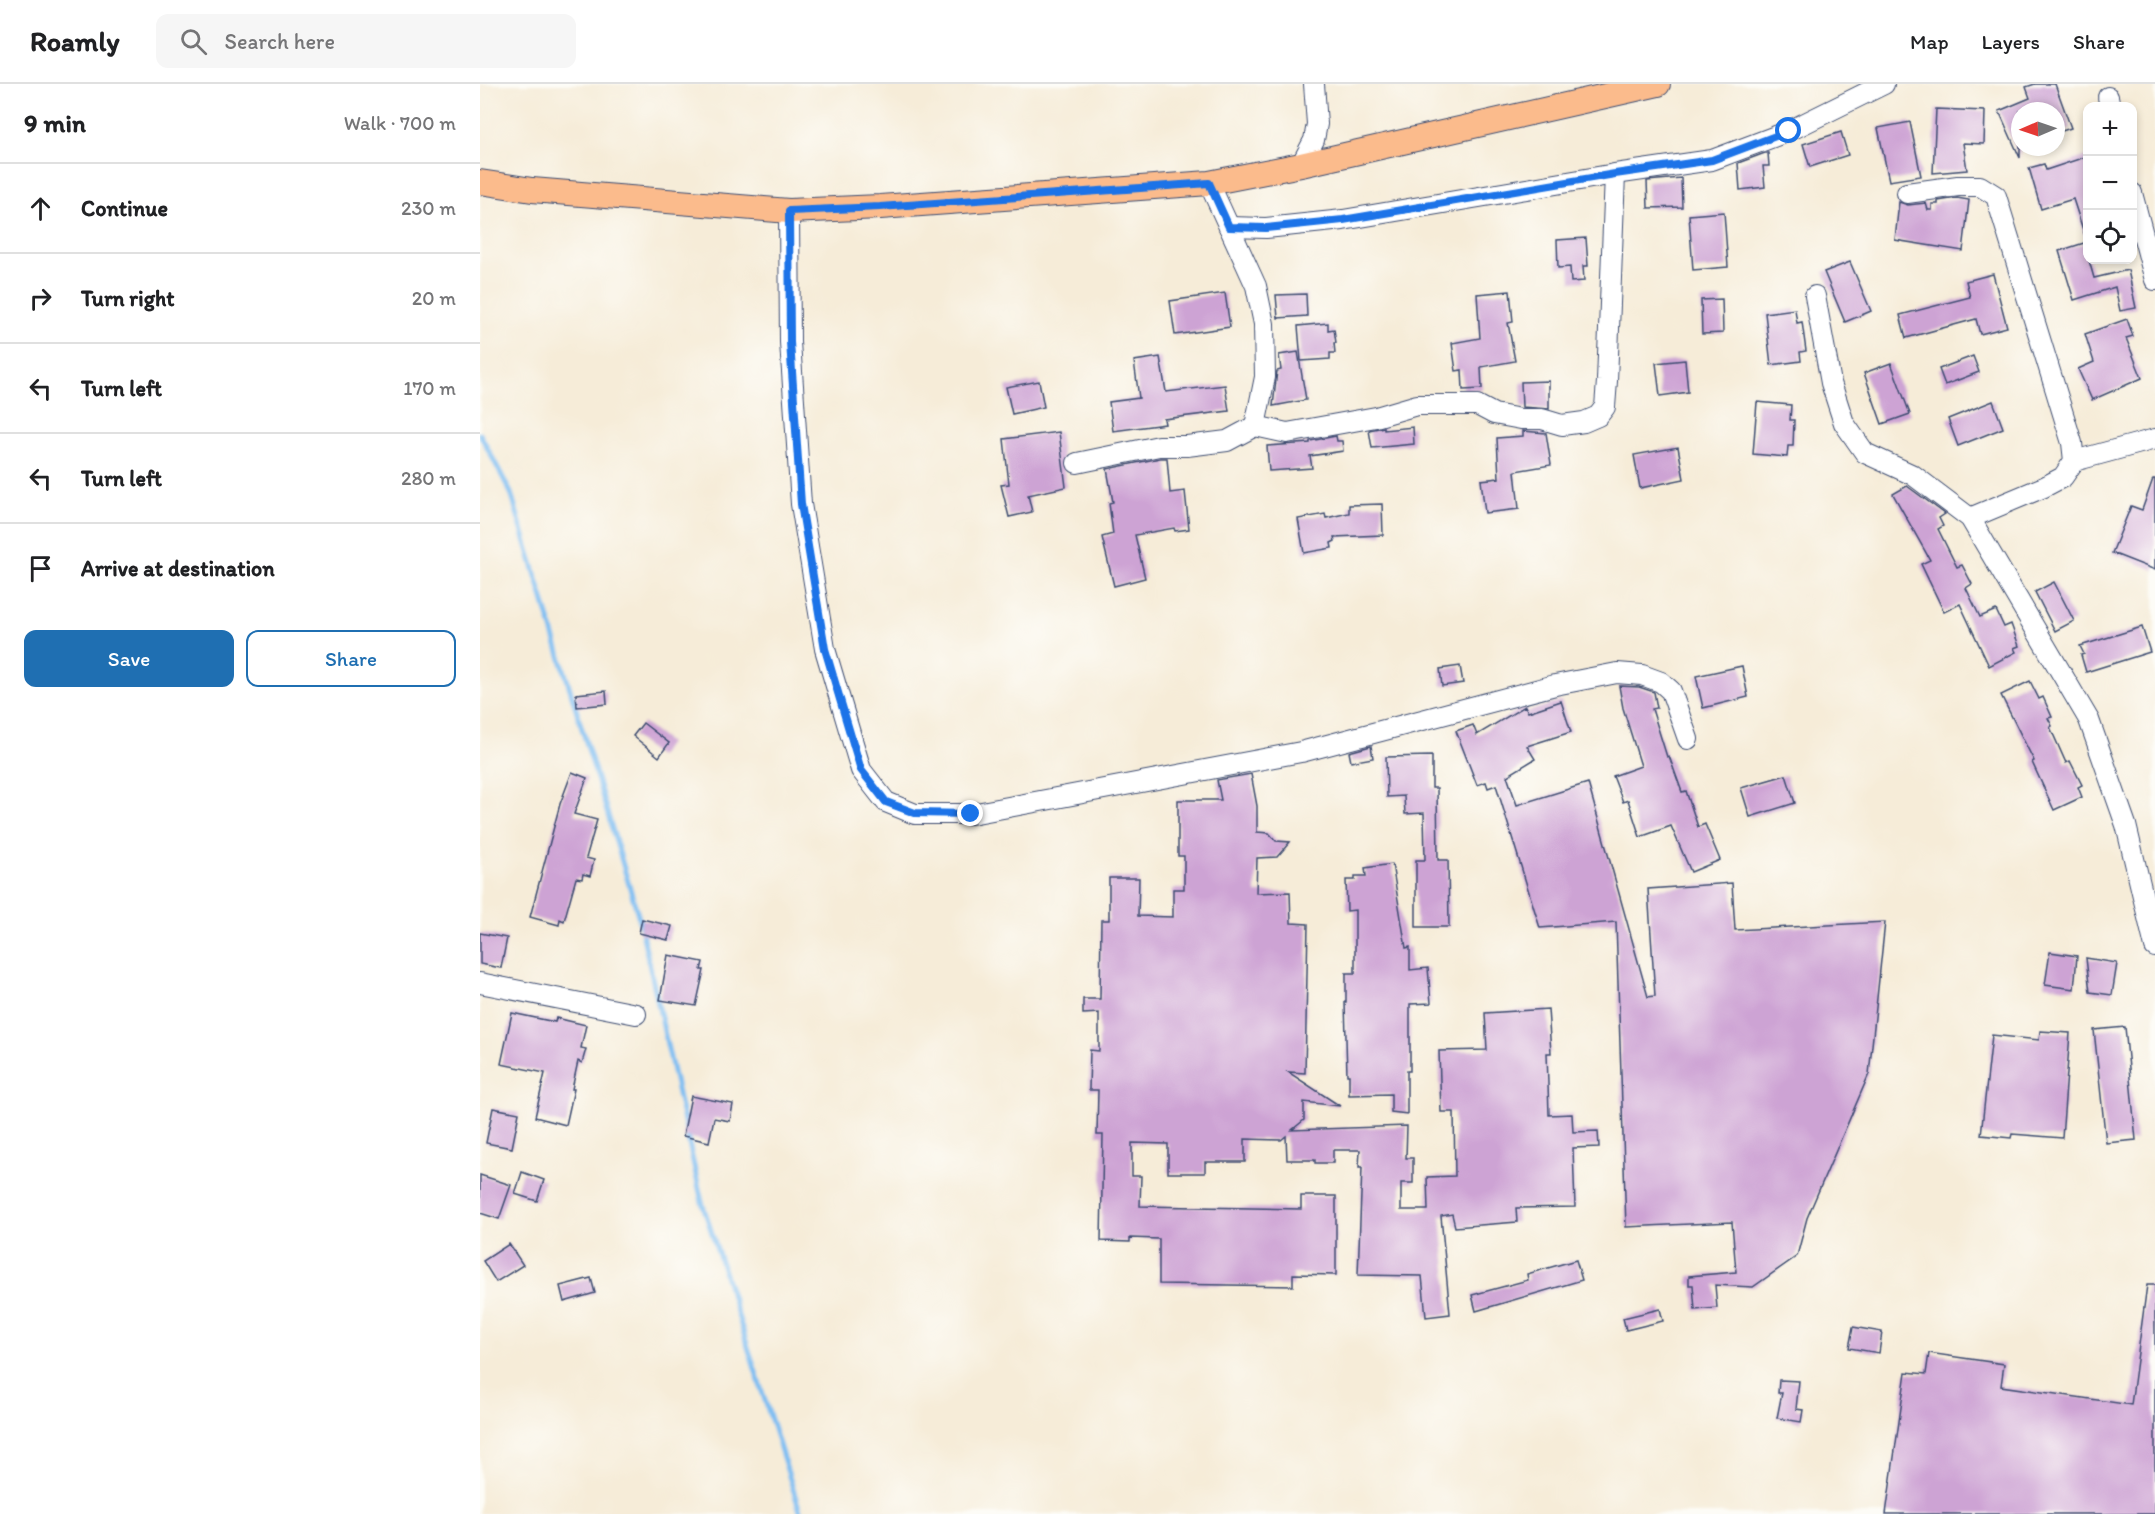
<!DOCTYPE html>
<meta charset="utf-8">
<style>
:root{--surface:#fff;--page:#f6f6f6;--text:#202124;--muted:#757577;--line:#e0e0e0;--accent:#1f6fb2}
body{margin:0;font-family:Itim,sans-serif;background:var(--page);color:var(--text)}
.controls{position:absolute;right:18px;top:18px;display:grid;overflow:hidden;border-radius:12px;box-shadow:0 3px 9px #0003}
.controls button{width:54px;height:54px;display:grid;place-items:center;padding:0;border:0;border-bottom:2px solid var(--line);background:var(--surface);color:var(--text);font:30px sans-serif}
.compass{position:absolute;left:1531px;top:18px;width:54px;height:54px;border-radius:50%;background:var(--surface);box-shadow:0 3px 9px #0003;rotate:268deg}
.stop{position:absolute;width:18px;height:18px;margin:-14px;border:4px solid #1a73e8;border-radius:50%;background:#fff}
.stop.end{background:#1a73e8;border-color:#fff;box-shadow:0 2px 6px #0008}
.list{margin:0;padding:0;list-style:none}
h2{display:flex;justify-content:space-between;align-items:center;height:78px;margin:0;padding:0 24px;font-size:26px}
h2 small{font-size:20px;font-weight:400;color:var(--muted)}
.list li{display:grid;grid-template-columns:39px 1fr auto;gap:18px;align-items:center;box-sizing:border-box;height:90px;padding:0 24px;border-top:2px solid var(--line)}
.list b{display:block;font-size:22px;white-space:nowrap}
.list em{font-size:20px;font-style:normal;color:var(--muted)}
.actions{display:flex;gap:12px;padding:18px 24px}
.actions a{flex:1;padding:14px 0;border:2px solid var(--accent);border-radius:12px;text-align:center;font-size:21px;color:var(--accent)}
.actions .main{background:var(--accent);color:#fff}
.icon{flex:none;width:33px;height:33px;fill:none;stroke:currentColor;stroke-width:2;stroke-linecap:round;stroke-linejoin:round}
.map{position:relative;flex:none;width:1675px;height:1430px;overflow:hidden}
header{display:flex;align-items:center;gap:36px;box-sizing:border-box;height:84px;padding:0 30px;background:var(--surface);border-bottom:2px solid var(--line)}
header strong{font-size:28px}
nav{display:flex;gap:33px;margin-inline-start:auto;font-size:21px}
.search{width:420px;height:54px;background:var(--page);display:flex;align-items:center;gap:15px;box-sizing:border-box;padding:0 21px;border-radius:12px;color:var(--muted);font-size:22px}
main{display:flex}
aside{flex:1;background:var(--surface)}
.map>svg:first-child{display:block}
</style>
<header>
<strong>Roamly</strong>
<div class="search"><svg class="icon" aria-label="search" viewBox="0 0 24 24"><circle cx="10" cy="10" r="6"/><path d="M15 15l6 6"/></svg>Search here</div>
<nav><a>Map</a><a>Layers</a><a>Share</a></nav>
</header>
<main>
<aside>
<h2>9 min<small>Walk · 700 m</small></h2>
<ul class="list">
<li><svg class="icon" aria-label="ahead" viewBox="0 0 24 24"><path d="M12 20V5M6 11l6-6 6 6"/></svg><div><b>Continue</b></div><em>230 m</em></li>
<li><svg class="icon" aria-label="right" viewBox="0 0 24 24"><path d="M7 20v-9h11M14 6l5 5-5 5"/></svg><div><b>Turn right</b></div><em>20 m</em></li>
<li><svg class="icon" aria-label="left" viewBox="0 0 24 24"><path d="M17 20v-9H6M10 6l-5 5 5 5"/></svg><div><b>Turn left</b></div><em>170 m</em></li>
<li><svg class="icon" aria-label="left" viewBox="0 0 24 24"><path d="M17 20v-9H6M10 6l-5 5 5 5"/></svg><div><b>Turn left</b></div><em>280 m</em></li>
<li><svg class="icon" aria-label="arrive" viewBox="0 0 24 24"><path d="M6 21V4h12l-3 4 3 4H6"/></svg><div><b>Arrive at destination</b></div></li>
</ul>
<div class="actions"><a class="main">Save</a><a>Share</a></div>
</aside>
<div class="map">
<svg width="1675" height="1430" viewBox="0 0 1675 1430">
<rect width="100%" height="100%" fill="#fdfcf7"/>
<filter id="ink" filterUnits="userSpaceOnUse"><feTurbulence type="fractalNoise" baseFrequency=".0167" numOctaves="2"/><feDisplacementMap in="SourceGraphic" scale="12" xChannelSelector="R" yChannelSelector="G"/><feConvolveMatrix kernelMatrix="1 2 1 2 8 2 1 2 1" color-interpolation-filters="sRGB"/></filter>
<filter id="wash" filterUnits="userSpaceOnUse"><feTurbulence type="fractalNoise" baseFrequency=".008" numOctaves="4" result="noise"/><feDisplacementMap in="SourceGraphic" scale="24" xChannelSelector="R" yChannelSelector="G"/><feGaussianBlur stdDeviation="1.35" result="paint"/><feColorMatrix in="noise" values="0 0 0 0 0 0 0 0 0 0 0 0 0 0 0 0 0 1.4 0 .05"/><feComposite in="paint" operator="in"/></filter>
<g filter="url(#wash)">
<rect width="100%" height="100%" fill="#f6ecd8"/>
<g fill="none" stroke-linecap="round" stroke-linejoin="round">
<path stroke="#7ebef2" stroke-width="5" d="M0,350l31,59 128,425 63,284 99,312"/>
</g>
<g id="blocks">
<g fill="#cda3d4">
<path d="M1555,0h20l16,44 -15,5v-22h-36v47l-21,-47 31,-13 -4,-11z"/>
<path d="M1456,25l49,2 -1,33 -21,-1 4,27 -34,3z"/>
<path d="M1430,38l11,54 -32,5 -11,-53z"/>
<path d="M1361,48l7,23 -38,12 -7,-23z"/>
<path d="M1285,69h3l1,13h-6l2,21 -25,3 -2,-27z"/>
<path d="M1608,72v80h-3l-12,-37 -32,10 -12,-41 15,-4 2,6z"/>
<path d="M1201,94l1,29 -34,1 -1,-27z"/>
<path d="M1477,114l12,2 -6,51 -68,-11 4,-38 9,3 18,-2 2,7h4v-6h6v-3z"/>
<path d="M1244,128l4,55 -35,3 -4,-55z"/>
<path d="M1106,154l2,28h-5l1,15 -13,1 -1,-15 -12,1 -1,-28z"/>
<path d="M1604,159l10,35 34,-8 8,38 -16,3 -5,-24 -41,13 -15,-49z"/>
<path d="M1370,178l21,49 -26,11 -21,-50z"/>
<path d="M1513,190l14,53 -27,7 -4,-15 -70,19 -6,-23 70,-18 -4,-16z"/>
<path d="M1030,207l3,31 -5,1 7,38 -34,6 1,22 -19,1 -1,-20 -6,1 -4,-28 28,-5 -3,-44z"/>
<path d="M745,209l5,34 -55,8 -5,-34z"/>
<path d="M826,210l1,22 -29,2 -2,-23z"/>
<path d="M1242,215l1,34 -21,1 -1,-34z"/>
<path d="M1315,225l2,14 5,-1 4,29 -6,1 1,9 -30,4 -6,-52z"/>
<path d="M1647,235l6,17 -7,2 16,40 -50,22 -14,-31 16,-7 -9,-28z"/>
<path d="M848,239v7l6,-1 2,14h-2l1,10h-5v6l-29,2 -3,-35z"/>
<path d="M818,268l8,48 -33,6 4,-35 4,-1 -2,-15z"/>
<path d="M1493,272l6,16 -34,13 -6,-16z"/>
<path d="M680,273l6,35 59,-7 4,26 -65,8 1,5 -52,7 -4,-29 30,-4 -5,-37z"/>
<path d="M1205,276l3,32 -28,4 -4,-33z"/>
<path d="M1411,279l19,51 -28,10 -18,-51z"/>
<path d="M559,297l5,26 -32,7 -6,-27z"/>
<path d="M1069,297v28l-27,-2 -1,-25z"/>
<path d="M1513,317l10,27 -45,18 -10,-27z"/>
<path d="M1277,318l34,3 -1,15h4l-1,26h-5l-1,11 -34,-3z"/>
<path d="M904,343v3l29,-3 1,17 -42,4 -3,-18z"/>
<path d="M1043,347l23,2 5,32 -36,6 4,38 -34,4 -4,-33 18,-2 -2,-40 26,-2z"/>
<path d="M579,348l7,55 -38,8 4,17 -23,5 -8,-32 8,-1 -5,-45z"/>
<path d="M856,352l1,5h5l1,10 -33,5 2,12 -43,3 -2,-25 43,-3v-2z"/>
<path d="M1198,363l6,32 -44,9 -6,-33z"/>
<path d="M680,374h7l3,35 15,-2 4,38 -14,2 -1,-3 -39,7 10,43 -31,8 -12,-49 11,-3 -4,-31 4,-1 -6,-33z"/>
<path d="M1673,395h2v91l-43,-17 19,-47 11,4z"/>
<path d="M1427,402l38,28 -6,4 4,8 -5,3 19,38 5,-2 10,19 -6,4 14,29 16,-7 8,17 7,-3 8,22 -5,2 2,4 -27,14 -29,-62 -16,8 -23,-48 9,-4 -37,-66z"/>
<path d="M902,420l1,31 -49,2 1,4 -4,2 1,5 -28,5 -6,-34 27,-5 1,4 23,-5v-8z"/>
<path d="M1574,498l20,39 -19,10 -20,-39z"/>
<path d="M1662,543l8,25 -64,20 -5,-17 3,-1 -4,-8z"/>
<path d="M980,582l3,17 -21,3 -2,-17z"/>
<path d="M1262,582l6,31 -45,11 -7,-32z"/>
<path d="M1550,597l9,18 4,-2 9,20 -4,1 4,8 -2,1 16,36 4,-2 12,24 -4,2 4,10 -28,13 -22,-48 2,-1 -33,-66z"/>
<path d="M1139,602l20,1 15,5 3,16 -5,1 15,48 2,-1 13,36 4,-1 12,36 7,-3 15,36 -29,12 -20,-46 -31,11 -12,-37 -5,2 -10,-26 28,-10 -18,-58z"/>
<path d="M126,607l1,13 -30,3 -1,-13z"/>
<path d="M1081,617l10,31 -44,14 8,13 -28,17 10,29 71,-22 60,214 7,-1 -7,-107 84,-6 3,47 150,-8 -16,152 -62,144 -10,38 -44,31 -38,-2 2,23 -22,2 -2,-25h-4v-9l47,-4 -4,-50 -106,5 -10,-305 -76,6 -44,-143 -8,3 -2,-6 -9,3 -21,-54 17,-6 4,10 48,-29 3,6z"/>
<path d="M163,639l26,20 -10,14 -26,-21z"/>
<path d="M891,662l2,12 -22,4 -2,-10z"/>
<path d="M952,672v32h5l1,72h10l1,67h-33v-67h9l-1,-47 -19,1 -1,-18 -17,1 -1,-40z"/>
<path d="M92,688l15,6 -13,36 23,6 -11,38 8,2 -4,16 -7,-2 -1,5 -6,-1 -12,43 -4,-2 -1,6 -29,-8 30,-113z"/>
<path d="M771,690l6,32v26l12,1 7,8 14,1 -13,15 -20,1 -1,35 34,-1 1,31 17,1 -3,149 -17,-1 52,34 -36,-4v18l-12,10 115,-4 -1,32h7v25h-12v27h27l-1,-33 28,-1 -1,-64h-13l-2,-61 48,-1 -2,-37 63,-4 3,44h-4l2,62 23,-1 1,18 25,-1 1,16 -26,1 2,59 -59,1 1,14 -62,5 -3,-13 -11,2 9,98 -24,3 -4,-41 -64,-1 4,-108h-3l1,-17h-27v13h-18v-3h-28l-1,-24 -5,4 -36,-1v23h-40v11h-37v-29l-36,-1v33h9l-1,30 161,3v-13h35v79l-43,-1v12l-134,-2v-45l-29,-1v4l-29,-1 2,-106h-6l1,-45h-9l1,-40 9,1v-38l-16,1v-15h17l1,-79h8v-42h30l-1,38 35,1v-28h11v-33h-6v-56h43l-4,-20z"/>
<path d="M1306,691l9,28 -45,14 -9,-29z"/>
<path d="M912,780l14,84 4,-1v23l18,-2 3,35 -21,1v67h-3v43l-16,-2v-18l-42,1v-20h-2l-2,-73h1v-29h9v-63l-8,1 -1,-31h9v-4h11l-1,-8z"/>
<path d="M162,835l30,7 -4,14 -29,-7z"/>
<path d="M0,849l27,5 -6,30 -21,-4z"/>
<path d="M1570,868l27,4 -3,33 -29,-4z"/>
<path d="M188,871l35,7 -2,8h3l-8,36 -36,-6z"/>
<path d="M1606,874l31,5 -5,32 -22,-3z"/>
<path d="M32,929l43,9 1,-4 30,7 -5,23 5,1 -4,14 -4,-2 -6,28h2l-8,36 -31,-8 10,-44 -44,-9z"/>
<path d="M1645,943l11,113 -30,3 -12,-113z"/>
<path d="M1560,947l30,2 -8,105 -50,-4 -1,4 -30,-3 11,-100 47,5z"/>
<path d="M211,1012l42,8 -3,17 -16,-3 -5,24 -26,-6z"/>
<path d="M13,1024l26,5 -7,35 -26,-5z"/>
<path d="M42,1088l22,8 -7,21 -22,-7z"/>
<path d="M0,1091l31,10 -12,34 -19,-6z"/>
<path d="M29,1160l14,21 -27,17 -13,-21z"/>
<path d="M1096,1176l6,20 -106,31 -4,-16 56,-15 -1,-6z"/>
<path d="M111,1194l4,15 -31,9 -4,-16z"/>
<path d="M1667,1201h8v229h-269l20,-142 20,2 3,-21 75,11 -3,22 130,19z"/>
<path d="M1180,1225l3,12 -37,9 -3,-12z"/>
<path d="M1373,1243l29,5 -3,21 -30,-5z"/>
<path d="M1299,1296l20,1 -3,28 7,1 -2,12 -24,-4 5,-25h-4z"/>
</g>
</g>
</g>
<g filter="url(#ink)">
<use href="#blocks" fill-opacity="0" stroke="#3c4b70" stroke-width="1.5"/>
<g fill="none" stroke-linecap="round" stroke-linejoin="round">
<g stroke="#3c4b70" stroke-width="22">
<g id="minor">
<path d="M1628,13l2,9"/>
<path d="M821,81l13,-25 3,-16 -3,-40"/>
<path d="M1427,109l51,-7h22l16,10 76,247 2,18 -11,16 -19,10 -74,31"/>
<path d="M1652,109l23,87"/>
<path d="M309,127l1,131 11,162 24,145 36,121 25,32 29,12h56l330,-62 254,-67 62,-12 25,2 19,7 10,9 17,48"/>
<path d="M749,143l37,1 77,-8 272,-46 97,-14 77,-29 95,-47"/>
<path d="M1335,212l16,87 13,40 21,30 48,22 57,43 119,202 37,105 29,122"/>
<path d="M775,342l32,7 89,-16 41,-12h60l17,9 27,5h21l20,6 22,-3 14,-6 7,-9 2,-26 8,-207"/>
<path d="M1594,377l81,-22"/>
<path d="M597,379l82,-17h28l40,-5 28,-15 10,-49 -1,-53 -8,-38 -47,-103"/>
<path d="M0,899l156,31"/>
</g>
</g>
<g stroke="#3c4b70" stroke-width="26">
<path id="major" d="M0,98l52,8 257,21 91,-4 329,-24 92,-18 357,-81"/>
</g>
<use href="#minor" stroke="#fff" stroke-width="20"/>
<use href="#major" stroke="#fbbb8c" stroke-width="24"/>
</g>
</g>
<g fill="none" stroke-linecap="round" stroke-linejoin="round" filter="url(#ink)">
<path stroke="#1a73e8" stroke-width="8" d="M491,730l-56,-1 -29,-11 -25,-32 -36,-121 -24,-145 -11,-162 -1,-131 91,-4 329,-24 20,44 37,1 77,-8 272,-46 97,-14 77,-29"/>
</g>
</svg>
<div class="controls">
<button>+</button>
<button>−</button>
<button><svg class="icon" aria-label="locate" viewBox="0 0 24 24"><circle cx="12" cy="12" r="6"/><path d="M12 2v4M12 18v4M2 12h4M18 12h4"/></svg></button>
</div>
<svg class="compass" viewBox="-18 -18 36 36"><path d="M0-13l5 13h-10z" fill="#e53935"/><path d="M0 13l5-13h-10z" fill="#757577"/></svg>
<div class="stop" style="left:1309px;top:47px"></div>
<div class="stop end" style="left:491px;top:730px"></div>
</div>
</main>
